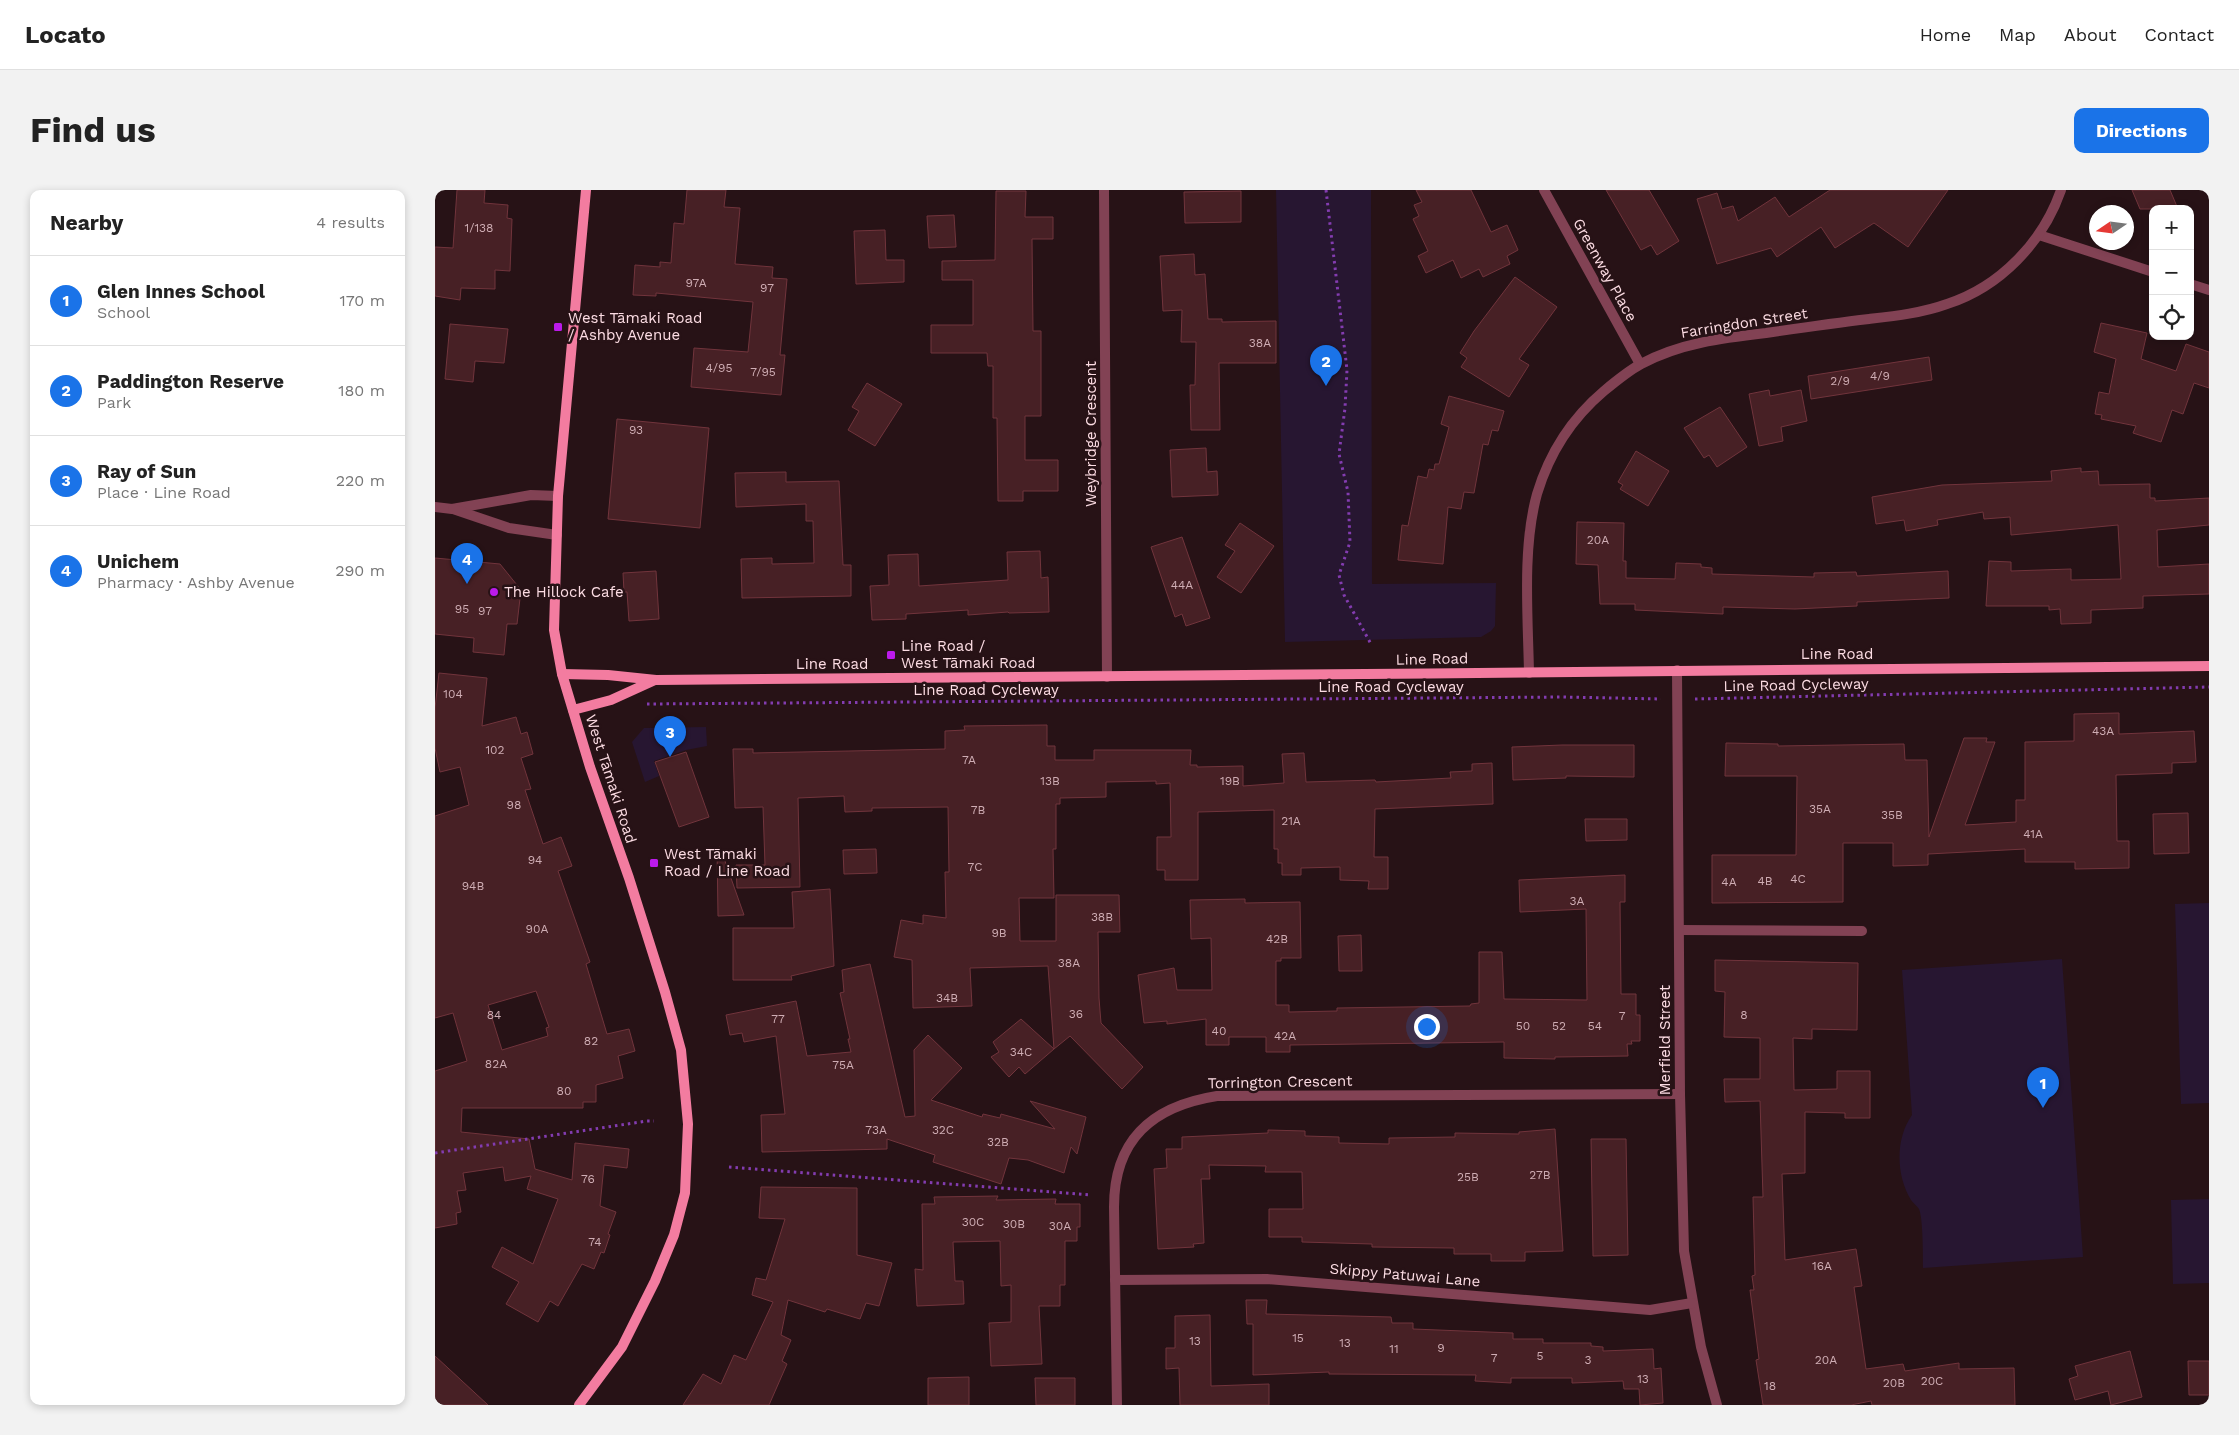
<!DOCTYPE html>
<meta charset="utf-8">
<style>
:root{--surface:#fff;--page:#f2f2f2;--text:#222;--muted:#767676;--line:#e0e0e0;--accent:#1a73e8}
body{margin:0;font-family:"Work Sans",sans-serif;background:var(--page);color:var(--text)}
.controls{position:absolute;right:15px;top:15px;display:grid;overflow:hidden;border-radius:10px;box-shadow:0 2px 8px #0003}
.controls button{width:45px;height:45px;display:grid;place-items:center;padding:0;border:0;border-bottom:1px solid var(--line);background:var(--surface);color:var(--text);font:25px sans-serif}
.compass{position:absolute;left:1654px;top:15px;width:45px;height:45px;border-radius:50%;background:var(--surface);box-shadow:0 2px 8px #0003;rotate:257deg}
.you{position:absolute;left:991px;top:836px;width:18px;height:18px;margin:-12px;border:4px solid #fff;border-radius:50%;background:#1a73e8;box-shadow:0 0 0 8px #1a73e833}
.badge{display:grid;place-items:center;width:32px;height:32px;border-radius:50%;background:var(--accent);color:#fff;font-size:16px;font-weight:700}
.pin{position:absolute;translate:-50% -41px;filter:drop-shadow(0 1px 2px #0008)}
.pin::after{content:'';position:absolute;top:26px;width:18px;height:15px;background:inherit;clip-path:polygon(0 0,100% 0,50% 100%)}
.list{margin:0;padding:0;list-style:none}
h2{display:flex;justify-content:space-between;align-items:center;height:65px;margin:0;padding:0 20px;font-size:21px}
h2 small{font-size:16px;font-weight:400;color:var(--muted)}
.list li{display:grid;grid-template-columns:32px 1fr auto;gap:15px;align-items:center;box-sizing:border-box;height:90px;padding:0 20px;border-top:1px solid var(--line)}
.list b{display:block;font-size:19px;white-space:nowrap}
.list p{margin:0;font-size:16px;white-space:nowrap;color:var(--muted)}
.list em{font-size:16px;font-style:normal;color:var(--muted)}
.icon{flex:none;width:28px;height:28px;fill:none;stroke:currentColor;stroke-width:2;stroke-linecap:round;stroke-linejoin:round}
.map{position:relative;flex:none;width:1774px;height:1215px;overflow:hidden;border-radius:10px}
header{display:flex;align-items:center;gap:30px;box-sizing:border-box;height:70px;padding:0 25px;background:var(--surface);border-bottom:1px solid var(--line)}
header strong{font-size:24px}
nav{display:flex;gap:28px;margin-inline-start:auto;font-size:18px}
.intro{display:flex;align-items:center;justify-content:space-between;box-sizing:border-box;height:120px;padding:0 30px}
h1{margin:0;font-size:35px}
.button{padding:12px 22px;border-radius:10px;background:var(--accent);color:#fff;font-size:18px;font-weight:700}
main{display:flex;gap:30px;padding:0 30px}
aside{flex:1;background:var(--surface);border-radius:10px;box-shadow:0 2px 8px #0003}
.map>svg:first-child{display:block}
</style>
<header>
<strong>Locato</strong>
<nav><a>Home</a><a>Map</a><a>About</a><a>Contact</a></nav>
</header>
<div class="intro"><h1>Find us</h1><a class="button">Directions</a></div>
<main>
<aside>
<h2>Nearby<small>4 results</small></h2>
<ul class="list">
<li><span class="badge">1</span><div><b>Glen Innes School</b><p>School</p></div><em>170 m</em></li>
<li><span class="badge">2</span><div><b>Paddington Reserve</b><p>Park</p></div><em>180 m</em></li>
<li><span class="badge">3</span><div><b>Ray of Sun</b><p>Place · Line Road</p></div><em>220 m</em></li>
<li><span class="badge">4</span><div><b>Unichem</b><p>Pharmacy · Ashby Avenue</p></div><em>290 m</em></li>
</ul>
</aside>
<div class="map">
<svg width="1774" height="1215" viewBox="0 0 1774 1215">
<rect width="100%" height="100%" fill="#271216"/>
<g fill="#271631">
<path d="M841,0h95l1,394 124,-1 -1,43 -4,5 -10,6 -196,5z"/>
<path d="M271,537l1,19 -21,4 -32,11 5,15 -14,6 -13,-40 12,-14z"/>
<path d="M1774,713v200l-28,1 -6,-200z"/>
<path d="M1627,769l21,298 -160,11c0,-12 0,-50 -4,-59 -2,-3 -6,-6 -8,-9 -15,-25 -16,-61 1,-85l-10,-145z"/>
<path d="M1774,1009v84l-36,1 -2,-84z"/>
</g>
<g fill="#472025" stroke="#71343c" fill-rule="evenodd">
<path d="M22,0h28l-1,13 24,2 -1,13 5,1 -2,52 -15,-1v19l-34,-1 -1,12 -25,-4v-49l18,1z"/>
<path d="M252,0h39l-2,17 16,1 -5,56 38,3 -1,11 15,1 -7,76h5l-4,40 -90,-8 3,-39 54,4 5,-50 -97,-9v3l-23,-1 2,-30 25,2v-5l11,1 3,-40 10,1z"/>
<path d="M981,0h55l20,42 16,-7 11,25 -11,6 3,8 -27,13 -4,-8 -18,9 -8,-18 -27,13 -8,-17 10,-5 -15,-32 6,-3 -5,-11 8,-3z"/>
<path d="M1171,0h43l30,51 -22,14 -6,-10 -10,5z"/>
<path d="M1395,0h118l-40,57 -34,-24 -39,25 -14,-21 -44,30 -6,-9 -54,16 -20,-65 20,-6 5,16 11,-3 5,15 37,-24 14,20z"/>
<path d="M1697,0h38l8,19h-38z"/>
<path d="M561,1h30l-1,26h28v22h-21l1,92h8v85h-16v44h33v31h-35v10h-25l-1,-83h-4v-52h-5l-1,-13h-56v-28h42v-45h-31v-19l53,-1z"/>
<path d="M806,1v31l-56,1 -1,-31z"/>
<path d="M519,25l2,32 -27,1 -2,-32z"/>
<path d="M450,40l1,30h18v22l-48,2 -2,-53z"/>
<path d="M759,64l1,21 10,-1 3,45h14v3l54,-1v42h-57l1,67h-29l-1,-45h5l1,-43h-15l1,-32 -19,1 -3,-55z"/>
<path d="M1080,87l42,30 -38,52 10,6 -20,32 -48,-30 6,-9 -7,-5 14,-22z"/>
<path d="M1666,133l46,10 -6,26 35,12 10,-27 23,8v36l-15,-5 -11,31 -11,-4 -11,32 -28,-9 3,-7 -35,-7 1,-4 -7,-1 4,-22 10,2 7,-35 -22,-7z"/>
<path d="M15,134l58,5 -4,34 -29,-2 -2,21 -28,-3z"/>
<path d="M1494,167l3,23 -121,19 -3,-23z"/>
<path d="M432,193l35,21 -27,42 -27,-16 11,-19 -7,-4z"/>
<path d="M1334,200l1,6 31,-6 6,31 -26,6 2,14 -24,5 -10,-52z"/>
<path d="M1014,206l55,15 -6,20 -6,-1 -4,15 -5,-1 -9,49 -10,-1 -3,17 -13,-2 -5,57 -45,-4 4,-35 6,1 10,-50 9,2 2,-9 5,1 1,-6h4l10,-37 -8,-3z"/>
<path d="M1285,217l27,40 -30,20 -8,-12 -5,3 -20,-30z"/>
<path d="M182,229l92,9 -9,100 -92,-9z"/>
<path d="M771,258l1,24 10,-1 1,24 -46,2 -2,-47z"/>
<path d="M1201,261l33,20 -21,35 -28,-17 3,-4 -5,-3z"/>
<path d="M1646,278v4l17,-1 1,14 51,-1v14h5v3l54,-3v27l-52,5 1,37 51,-3v30l-66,2v12l-52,2v13l-30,1 -1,-15 -11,1v-4h-63l3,-45 22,1v9l60,-2v11l50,-1 -3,-54 -107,10 -1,-18 -26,2 -1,-7 -46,8 1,5 -32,6 -2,-11 -28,4 -4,-27 70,-12 110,-4 -1,-10z"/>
<path d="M351,282v10l53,-1 4,84h8v31l-109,2 -1,-39 31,-1v6l42,-1 -1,-42h-7v-17l-70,3 -1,-34z"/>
<path d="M1142,332l47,1 -1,38h3v17l49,1 1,-16 25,1v3l11,1v6l102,3v-4l42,-1 1,4 91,-5 1,27 -92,4v4l-62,3 -72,-2v7l-88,-4v-6h-35l-2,-39 -22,-1z"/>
<path d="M805,333l34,23 -33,47 -24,-16 18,-26 -10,-6z"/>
<path d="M747,347l28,81 -24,8 -4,-12 -7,3 -24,-70z"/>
<path d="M605,361l1,27 7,-1 1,35 -40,1 -1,-1 -40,3v-5l-62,4v5l-34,1 -2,-34 19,-1 -1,-30 30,-1 1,32 89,-6 -1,-28z"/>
<path d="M0,368l65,6 21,26 -4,34h-10l-3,31 -31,-3 1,-14 -39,-4z"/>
<path d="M221,381l3,48 -30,2 -2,-29h-3l-1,-19z"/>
<path d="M4,483l48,5 -5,48 34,-9 5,17 6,-2 6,22 -12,4 10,31 -6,1 18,54 18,-7 11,29 -14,5 32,91 -4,2 21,70 22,-5 6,22 -17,5 5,22 -27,7v17h-13v6h-121l-1,24 68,7 6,30 37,11 3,-37 54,6 -2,19 -23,-3 -4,41 16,6 -8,22 2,1 -6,18 -3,-1 -7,17 -12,-5 -24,42 -8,-5 -12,21 -32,-18 13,-22 -27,-15 10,-20 31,17 25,-65 -31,-10 4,-13 -26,5 -2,-14 -40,6 3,17 -9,1 4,21 -5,1 1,11 -22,4v-157l32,-10 -14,-48 -18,5v-202l34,-11 -9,-38 -20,5 -5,-24v-40zM101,801l13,36 -3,1 2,8 -46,14 -14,-45z"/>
<path d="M1684,523v21l75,-3 2,31 -24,1v10l-56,2 1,66h12v27l-54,1v-7h-50v-13l-97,5v11l-35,1v-23h-50v59l-131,1v-48h84l1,-79h-72l1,-33 52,1v2l126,-2 1,16h22l2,77 35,-99h23l-1,4h9l-30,83 51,-3v-22h9v-58l49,-1v-27z"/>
<path d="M612,535v21h8v14h39v-10h97l-1,15h7v2l46,-1v20l41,-3 -2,-29 22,-1 2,29 69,-2 1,2 75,-4 -1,-6 22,-1v-7l20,-1 1,41 -118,5 -1,48h14v32h-20l1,-8 -29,-1v-13l-39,1v7h-19v-12h-4v-14h-4v-39l-76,2v68h-33v-10h-8v-33h14l-1,-54 -14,1v-3l-50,1v15l-46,1v6h-4v45h-3l1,49h-35l1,43h36v-46h63l1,37h-22l1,66 2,25 42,44 -21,22 -52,-53 -16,13 -6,-83 -78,2 2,38 -59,2 -1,-48 -18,-3 7,-37 22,4v-9l23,3 -1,-46h4l-1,-65 -76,1v3l-27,1 -1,-16 -46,2 2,89 -63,1 -1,-23h29l-2,-58 -28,1 -2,-59h20v4l192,-4v-18l20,-1 -1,-4z"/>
<path d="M1127,555h72v32l-68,-1v2l-53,2 -1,-33z"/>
<path d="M251,562l23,65 -30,10 -24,-65z"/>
<path d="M1753,623l1,40 -35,1 -1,-40z"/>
<path d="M1150,629h42v21l-41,1z"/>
<path d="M285,657l24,68 -26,1 -1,-68z"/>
<path d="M441,659l1,24 -33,1 -1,-24z"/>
<path d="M1190,685v27h-5l1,92h15v21h4v26h-9l1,3h-5l1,12 -73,1v2l-51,-1v-16l-214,3v7h-24v-15h-37v8h-23v-26l-39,5v-3l-23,2 -6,-48 36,-7 3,22h35l-1,-52 -20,1 -1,-39 55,-1v4l55,-1 1,56h-20v3h-5v44h13v7l48,-1v-3l133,-2 1,-2 8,-1v-51h23l2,47 83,1 -1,-91 -66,3 -1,-32z"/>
<path d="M395,699l4,77 -43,10 1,4h-59v-52h61l-2,-36z"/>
<path d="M926,745l1,36h-23l-1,-35z"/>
<path d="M1280,770l143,3 -1,67 -45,-1v10l-19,-1 1,52 43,-1v-18h33v47h-25v-5l-40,-1v61l-23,1 3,86 71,-11 6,37 -8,1 12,82 37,-5 2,7 54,-8v6l55,-1 1,37h-143l-1,-4 -20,4h-88l-7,-45 3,-1 -9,-69h4l-2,-14 3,-1 -2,-78h10l-3,-96 -35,1 -1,-23h36v-41l-36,-1 1,-45 -10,-1z"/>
<path d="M435,774l35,153 10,-1 -1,-66 14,-15 34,33 -31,32 51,17 1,-3 17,4 1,-4 54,15 -25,-28 56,16 -9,37 -6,-7 -7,26 -36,-13 -19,-2 -8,26 -68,-22 2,-7 -48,-16v10l-125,3 -1,-37 24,-1 -9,-78 -32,6 -2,-9 -12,2 -4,-20 70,-14 11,55 44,-4 -3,-13h2l-10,-46 4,-1 -2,-22z"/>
<path d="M586,829l33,30 -29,25 -6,-7 -10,10 -18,-20 8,-5 -6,-10z"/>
<path d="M1120,939l8,122 -38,1v9h-34v-7h-37v-6l-82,-1v-3l-70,-2v-5h-33v-28h34l-1,-37h-37l1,-6 -57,-1 1,14h-9l3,64 -11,1 1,3 -36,2 -4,-80 13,-1 -1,-19h16v-12l86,-4v-3l37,1v5l34,1v6l50,1v-6l66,-1v-4l64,1v-2z"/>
<path d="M1156,949h35l2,116 -35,1z"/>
<path d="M326,997l96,1v67l35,8 -13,43 -13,-3 -6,16 -33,-10 -2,3 -37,-12 -7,35 10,5 -9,21 5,3 -18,41h-86l20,-31 18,10 13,-29 12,5 27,-58 -21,-7 4,-17 10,2 19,-61 -26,-1z"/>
<path d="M563,1006l-2,4 60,-1 -1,5h25v23h-3v14h-12v44h-5v21h-21l3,58 -51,2 -2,-43 22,-1v-37l-10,1 -1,-45 -47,1 2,39h8l1,23 -47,2 -2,-37 8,1 -1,-66h13l-1,-7z"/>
<path d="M811,1110h21l-1,14 125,3 1,6h21v6l100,4v6h30v4h48v3l12,1v4l50,-2 1,20 7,-1 2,35 -23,2 -1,-16h-15l-1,-8 -51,2v-5h-61v5l-36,-2 1,-6 -147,-1v-2l-76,3v-51h-6z"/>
<path d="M775,1125l1,71 58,-2v21h-89l-1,-37 -13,1v-21h9v-32z"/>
<path d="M1695,1161l12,46 -31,8 -3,-14 -33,9 -6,-21 9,-3 -3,-10z"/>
<path d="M0,1166l53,49h-53z"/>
<path d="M1753,1171h21v34h-20z"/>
<path d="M534,1187v28h-41v-27z"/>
<path d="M600,1188h40v27h-39z"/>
</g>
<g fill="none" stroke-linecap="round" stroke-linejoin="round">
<g stroke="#833cb0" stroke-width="3" stroke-dasharray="2.5 4" stroke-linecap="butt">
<path d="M891,0l21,180 -2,38 -6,46 9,38 2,50 -11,33 5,20 27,49"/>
<path d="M1260,509l514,-12"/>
<path d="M212,514l916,-7 98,2"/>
<path d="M0,963l212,-32h7"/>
<path d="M294,977l362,28"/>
</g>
<path stroke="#824254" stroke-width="10" d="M1244,740l183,1"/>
<g stroke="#824254" stroke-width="10">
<path d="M669,0l3,487"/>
<path d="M1109,0l96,174"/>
<path d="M1604,45l114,37"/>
<path d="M1755,94l19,6"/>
<path d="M1242,480l3,424 4,157 17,96 16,58"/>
<path d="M1094,483c-1,-56 -7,-125 8,-179 12,-40 35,-76 67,-103 12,-10 24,-20 37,-27 39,-21 82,-26 125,-31 34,-5 69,-10 103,-14 26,-3 53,-6 78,-15 53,-17 96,-62 114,-114"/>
<path d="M680,1090l152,-1 383,31 42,-7"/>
<path d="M682,1215l-3,-198c0,-68 39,-101 103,-111l463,-2"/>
</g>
<g stroke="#824254" stroke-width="10">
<path d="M0,317l17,2 79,-14 27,1"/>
<path d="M18,319l56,19 48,7"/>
</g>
<g stroke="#f37ca0" stroke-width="10">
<path d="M127,484l46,1 48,5c518,-3 1035,-10 1553,-14"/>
<path d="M138,520l38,-10 44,-20"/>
<path d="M144,1215l43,-58 33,-66 19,-46 11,-42 3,-69 -7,-74 -16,-58 -36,-114 -39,-111 -28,-93 -8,-44 4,-134 28,-306"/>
</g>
</g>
<g fill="#bb1aea" stroke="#271216" stroke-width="2">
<rect x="118" y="132" width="10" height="10" rx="2.5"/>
<circle cx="59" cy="402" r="5"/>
<rect x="451" y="460" width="10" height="10" rx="2.5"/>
<rect x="214" y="668" width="10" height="10" rx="2.5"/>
</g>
<g text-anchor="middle" stroke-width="5" stroke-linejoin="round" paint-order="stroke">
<g font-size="12" fill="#cfadb4">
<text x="44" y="42">1/138</text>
<text x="261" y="97">97A</text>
<text x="332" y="102">97</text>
<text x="825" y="157">38A</text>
<text x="284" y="182">4/95</text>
<text x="328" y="186">7/95</text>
<text x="1445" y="190">4/9</text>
<text x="1405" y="195">2/9</text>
<text x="201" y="244">93</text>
<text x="1163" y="354">20A</text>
<text x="747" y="399">44A</text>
<text x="27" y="423">95</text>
<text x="50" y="425">97</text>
<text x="18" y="508">104</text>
<text x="1668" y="545">43A</text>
<text x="60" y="564">102</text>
<text x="534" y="574">7A</text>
<text x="615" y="595">13B</text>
<text x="795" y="595">19B</text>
<text x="79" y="619">98</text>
<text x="1385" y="623">35A</text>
<text x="543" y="624">7B</text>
<text x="1457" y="629">35B</text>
<text x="856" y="635">21A</text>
<text x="1598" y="648">41A</text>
<text x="100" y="674">94</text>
<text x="540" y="681">7C</text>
<text x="1363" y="693">4C</text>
<text x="1330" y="695">4B</text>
<text x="1294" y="696">4A</text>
<text x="38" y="700">94B</text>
<text x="1142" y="715">3A</text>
<text x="667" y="731">38B</text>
<text x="102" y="743">90A</text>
<text x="564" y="747">9B</text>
<text x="842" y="753">42B</text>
<text x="634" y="777">38A</text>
<text x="512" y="812">34B</text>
<text x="641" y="828">36</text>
<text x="59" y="829">84</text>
<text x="1309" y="829">8</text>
<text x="1187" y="830">7</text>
<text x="343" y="833">77</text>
<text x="1088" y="840">50</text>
<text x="1124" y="840">52</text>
<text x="1160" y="840">54</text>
<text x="784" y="845">40</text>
<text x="850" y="850">42A</text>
<text x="156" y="855">82</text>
<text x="586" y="866">34C</text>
<text x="61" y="878">82A</text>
<text x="408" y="879">75A</text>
<text x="129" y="905">80</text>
<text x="441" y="944">73A</text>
<text x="508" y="944">32C</text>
<text x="563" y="956">32B</text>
<text x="1105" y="989">27B</text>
<text x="1033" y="991">25B</text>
<text x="153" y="993">76</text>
<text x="538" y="1036">30C</text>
<text x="579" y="1038">30B</text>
<text x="625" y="1040">30A</text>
<text x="160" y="1056">74</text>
<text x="1387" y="1080">16A</text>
<text x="863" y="1152">15</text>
<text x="760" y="1155">13</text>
<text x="910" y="1157">13</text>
<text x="1006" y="1162">9</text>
<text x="959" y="1163">11</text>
<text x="1105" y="1170">5</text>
<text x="1059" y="1172">7</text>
<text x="1153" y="1174">3</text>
<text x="1391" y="1174">20A</text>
<text x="1208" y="1193">13</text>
<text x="1497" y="1195">20C</text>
<text x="1459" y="1197">20B</text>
<text x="1335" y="1200">18</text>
</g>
<g font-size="15" fill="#fcdce3" stroke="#271216">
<text transform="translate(1170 80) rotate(61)" y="5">Greenway Place</text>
<text transform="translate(1309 133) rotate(-9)" y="5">Farringdon Street</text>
<text transform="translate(656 244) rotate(-90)" y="5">Weybridge Crescent</text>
<text x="1402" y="469">Line Road</text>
<text transform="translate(997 469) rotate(-1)" y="5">Line Road</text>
<text x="397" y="479">Line Road</text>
<text transform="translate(1361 495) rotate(-1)" y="5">Line Road Cycleway</text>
<text x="956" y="502">Line Road Cycleway</text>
<text x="551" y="505">Line Road Cycleway</text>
<text transform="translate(176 589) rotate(72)" y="5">West Tāmaki Road</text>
<text transform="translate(1230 850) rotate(-90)" y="5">Merfield Street</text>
<text transform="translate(845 892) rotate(-1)" y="5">Torrington Crescent</text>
<text transform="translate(970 1085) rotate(5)" y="5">Skippy Patuwai Lane</text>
</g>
<g font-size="15" fill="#fcdce3" stroke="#271216" text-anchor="start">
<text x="133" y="133">West Tāmaki Road<tspan x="133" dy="17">/ Ashby Avenue</tspan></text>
<text x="69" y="407">The Hillock Cafe</text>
<text x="466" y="461">Line Road /<tspan x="466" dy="17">West Tāmaki Road</tspan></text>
<text x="229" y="669">West Tāmaki<tspan x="229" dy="17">Road / Line Road</tspan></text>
</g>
</g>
</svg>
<div class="controls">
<button>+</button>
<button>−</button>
<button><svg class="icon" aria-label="locate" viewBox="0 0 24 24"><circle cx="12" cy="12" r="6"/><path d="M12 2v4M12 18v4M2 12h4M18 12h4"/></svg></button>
</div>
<svg class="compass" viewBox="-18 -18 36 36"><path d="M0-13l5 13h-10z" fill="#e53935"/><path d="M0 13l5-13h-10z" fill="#767676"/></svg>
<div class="you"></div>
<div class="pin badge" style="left:1608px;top:918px">1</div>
<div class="pin badge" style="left:891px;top:196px">2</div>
<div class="pin badge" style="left:235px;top:567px">3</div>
<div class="pin badge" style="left:32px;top:394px">4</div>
</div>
</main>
